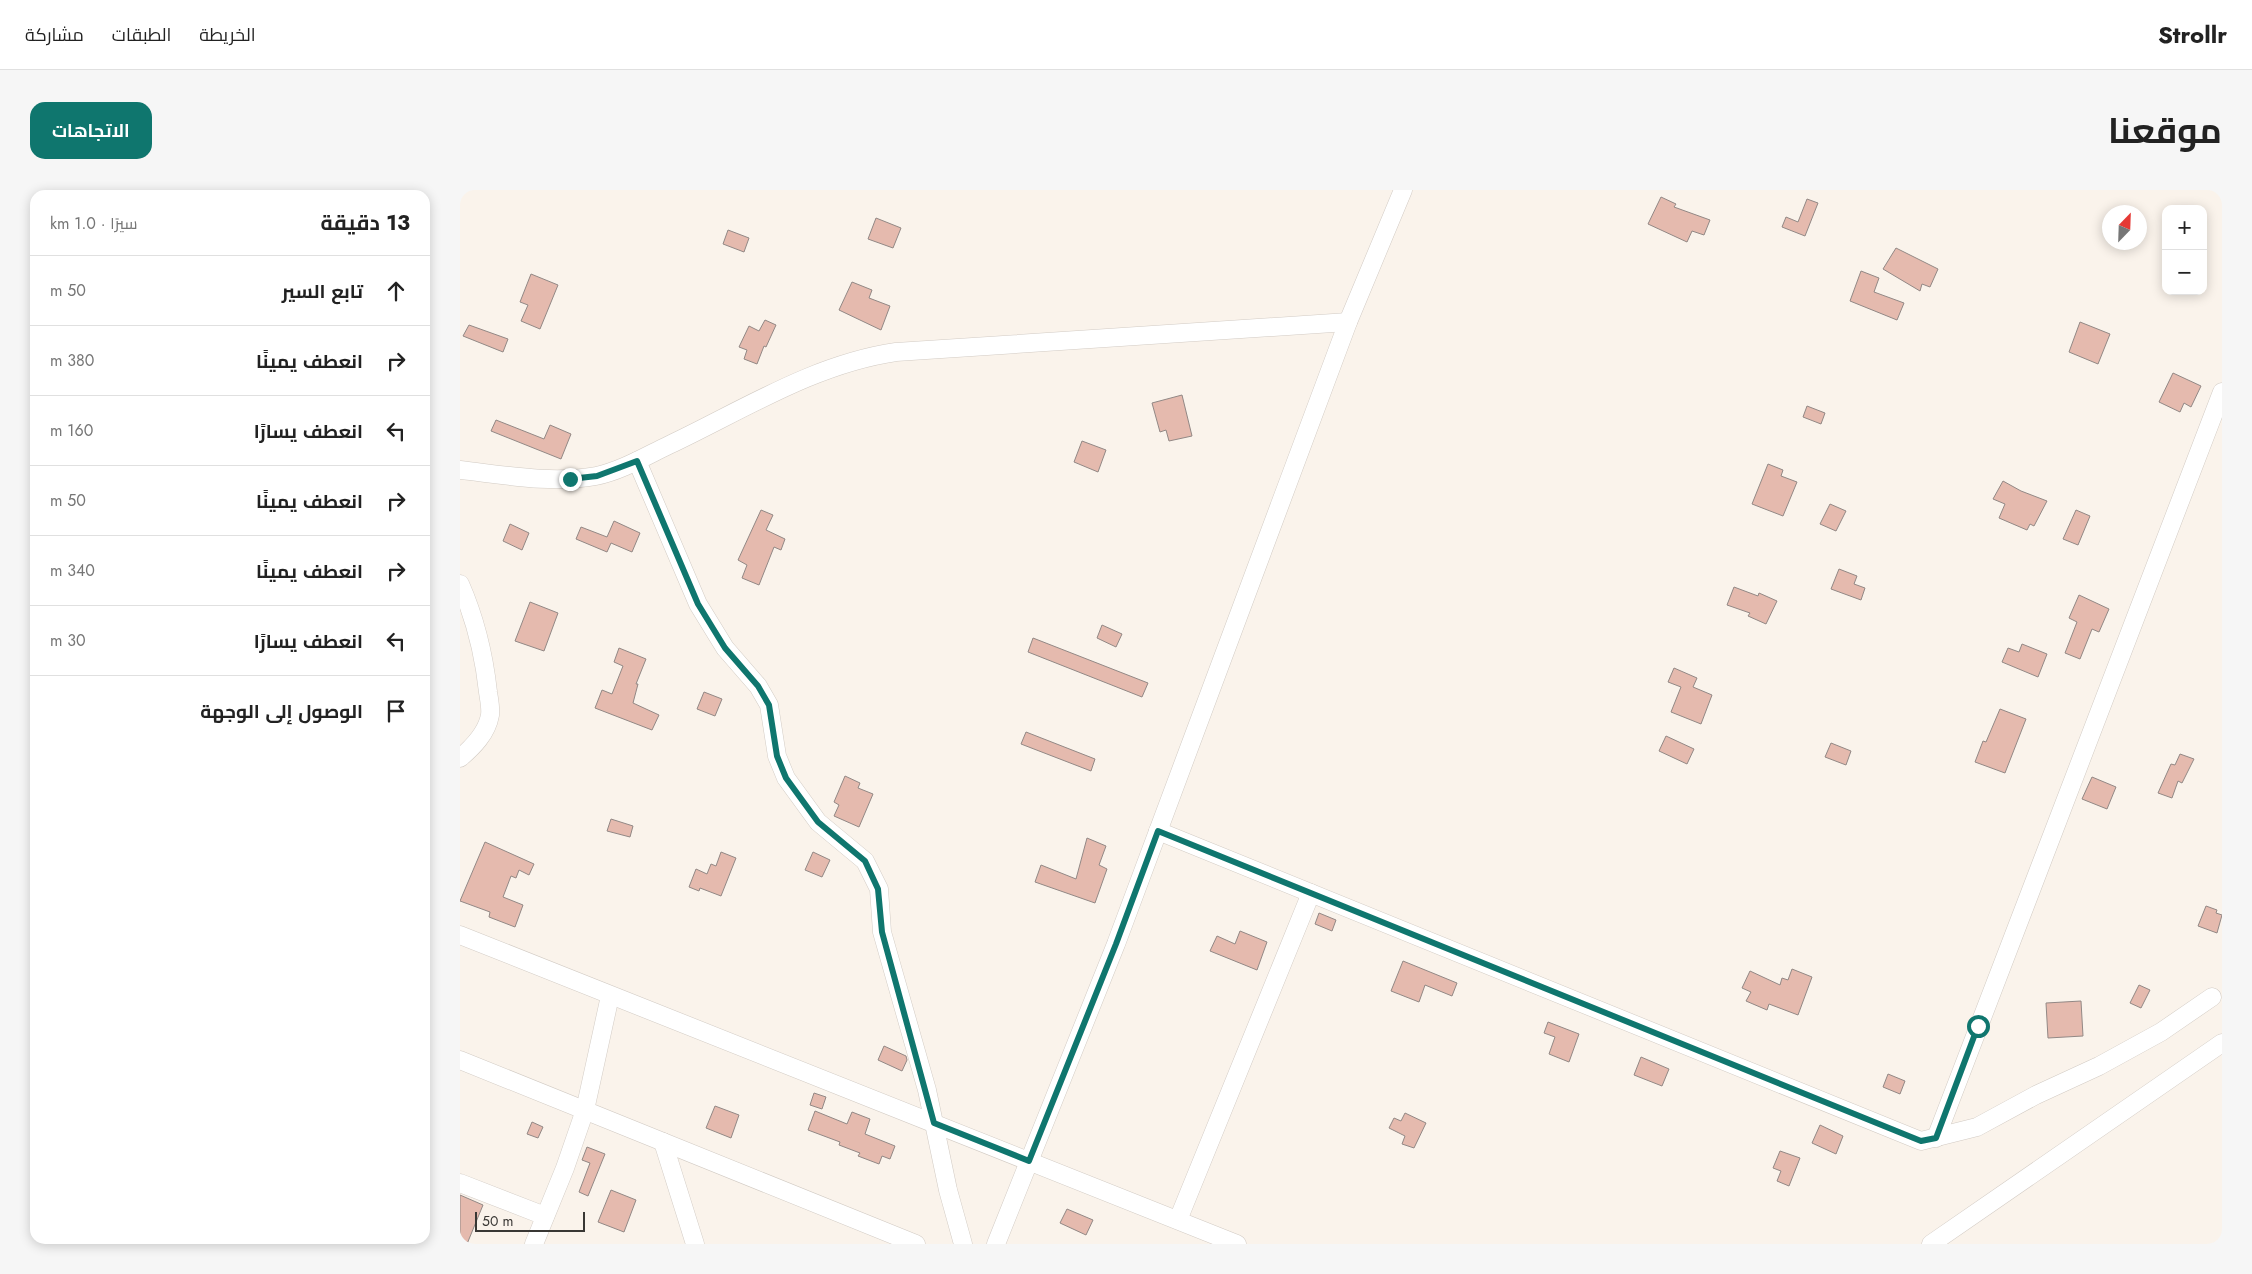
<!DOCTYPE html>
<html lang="ar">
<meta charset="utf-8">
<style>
:root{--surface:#fff;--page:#f6f6f6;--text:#222;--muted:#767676;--line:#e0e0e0;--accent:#0f766e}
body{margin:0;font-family:Jost,Cairo,sans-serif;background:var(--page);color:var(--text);direction:rtl}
.controls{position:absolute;right:15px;top:15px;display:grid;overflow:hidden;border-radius:10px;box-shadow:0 2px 12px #0003}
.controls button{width:45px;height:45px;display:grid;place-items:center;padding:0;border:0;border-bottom:1px solid var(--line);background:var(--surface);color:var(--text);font:25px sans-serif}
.compass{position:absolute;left:1642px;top:15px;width:45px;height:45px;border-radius:50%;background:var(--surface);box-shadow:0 2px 12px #0003;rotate:23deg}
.scale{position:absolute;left:15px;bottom:12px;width:110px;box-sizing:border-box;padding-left:5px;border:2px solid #393734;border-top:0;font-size:14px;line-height:18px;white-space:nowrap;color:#393734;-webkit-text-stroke:4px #faf3eb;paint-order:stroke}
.stop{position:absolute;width:15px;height:15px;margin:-11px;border:4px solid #0f766e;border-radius:50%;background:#fff}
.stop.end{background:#0f766e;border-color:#fff;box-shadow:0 1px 5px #0008}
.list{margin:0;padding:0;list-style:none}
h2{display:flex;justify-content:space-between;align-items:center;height:65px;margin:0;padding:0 20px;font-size:21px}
h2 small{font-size:16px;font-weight:400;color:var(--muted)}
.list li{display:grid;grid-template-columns:32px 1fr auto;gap:15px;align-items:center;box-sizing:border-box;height:70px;padding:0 20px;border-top:1px solid var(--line)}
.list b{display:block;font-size:19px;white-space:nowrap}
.list em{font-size:16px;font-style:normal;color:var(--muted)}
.icon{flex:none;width:28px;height:28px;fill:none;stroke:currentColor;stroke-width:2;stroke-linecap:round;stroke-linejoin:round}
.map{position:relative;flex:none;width:1762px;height:1054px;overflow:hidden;direction:ltr;border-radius:15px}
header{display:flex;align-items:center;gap:30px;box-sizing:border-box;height:70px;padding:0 25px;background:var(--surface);border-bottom:1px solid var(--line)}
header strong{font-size:24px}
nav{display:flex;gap:28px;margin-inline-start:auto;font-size:18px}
.intro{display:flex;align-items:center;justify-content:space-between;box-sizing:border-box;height:120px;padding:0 30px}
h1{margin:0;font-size:35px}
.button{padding:12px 22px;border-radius:15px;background:var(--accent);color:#fff;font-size:18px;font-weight:700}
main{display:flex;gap:30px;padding:0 30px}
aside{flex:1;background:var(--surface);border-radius:15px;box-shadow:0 2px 12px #0003}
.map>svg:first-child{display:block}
</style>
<header>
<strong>Strollr</strong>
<nav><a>الخريطة</a><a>الطبقات</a><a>مشاركة</a></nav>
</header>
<div class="intro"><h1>موقعنا</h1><a class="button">الاتجاهات</a></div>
<main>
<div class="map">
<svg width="1762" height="1054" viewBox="0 0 1762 1054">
<rect width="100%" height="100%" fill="#faf3eb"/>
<g fill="#e5baae" stroke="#928885">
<path d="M1201,7l15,7 -2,3 36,13 -6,15 -12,-4 -5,11 -39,-18z"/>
<path d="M1347,9l11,4 -13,33 -23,-9 4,-10 12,5z"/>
<path d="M416,28l25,10 -8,20 -25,-9z"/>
<path d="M268,40l21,8 -5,14 -21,-8z"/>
<path d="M1436,58l42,21 -8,18 -8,-3 -2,7 -37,-22z"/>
<path d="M1401,81l18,7 -5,14 30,11 -7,17 -47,-19z"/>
<path d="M71,84l27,11 -18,44 -19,-8 7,-16 -8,-3z"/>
<path d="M392,92l20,8 -3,8 21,8 -9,24 -42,-20z"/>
<path d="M305,130l11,5 -10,22 -2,-1 -7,18 -13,-5 3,-9 -8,-3 10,-21 10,5z"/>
<path d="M1620,132l30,12 -12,30 -29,-12z"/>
<path d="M9,135l39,14 -5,13 -40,-16z"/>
<path d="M1713,183l28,13 -10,21 -7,-4 -4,9 -21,-10z"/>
<path d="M722,205l10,41 -23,5 -3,-11 -6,2 -8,-29z"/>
<path d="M1347,216l18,7 -4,11 -18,-7z"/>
<path d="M36,230l48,19 6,-14 21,9 -10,25 -70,-28z"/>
<path d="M622,251l24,9 -8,22 -24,-10z"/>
<path d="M1308,274l15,6 -2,6 16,6 -14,34 -31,-12z"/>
<path d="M1543,291l18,10 26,10 -13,25 -4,-2 -3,6 -28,-12 6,-14 -12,-5z"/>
<path d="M1370,314l16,7 -10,20 -16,-7z"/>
<path d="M301,320l12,5 -7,15 19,9 -4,11 -7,-3 -15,38 -17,-7 5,-13 -9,-5z"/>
<path d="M1616,320l14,6 -12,29 -15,-6z"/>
<path d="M154,331l26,12 -8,19 -21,-9 -4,9 -31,-13 5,-12 26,10z"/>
<path d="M50,334l19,9 -7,17 -19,-9z"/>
<path d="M1379,379l18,7 -3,8 11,4 -4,12 -30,-11z"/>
<path d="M1274,397l24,9 1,-3 18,8 -11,23 -18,-8 2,-3 -23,-8z"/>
<path d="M1619,405l30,14 -10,23 -7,-3 -12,30 -15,-6 12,-31 -8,-4z"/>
<path d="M70,412l28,11 -14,38 -29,-10z"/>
<path d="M642,435l20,9 -6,13 -19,-9z"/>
<path d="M573,448l115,45 -6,14 -114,-45z"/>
<path d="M1562,454l25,10 -9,23 -36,-15 6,-14 11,4z"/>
<path d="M159,458l27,11 -10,25h2l-5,19 26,12 -7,15 -57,-22 7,-18 10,4 11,-28 -9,-4z"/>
<path d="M1214,478l23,10 -4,9 19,8 -11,29 -30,-12 10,-25 -13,-5z"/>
<path d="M244,502l18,7 -7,17 -18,-7z"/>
<path d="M1540,519l26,10 -21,54 -30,-11 8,-21 3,1z"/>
<path d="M566,542l69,27 -4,12 -70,-27z"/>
<path d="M1206,546l28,13 -7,15 -28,-13z"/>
<path d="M1371,553l20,8 -5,14 -21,-8z"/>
<path d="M1720,564l14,5 -12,24 -4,-2 -6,17 -14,-5 13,-29 4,1z"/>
<path d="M385,586l15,7 -2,5 15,6 -14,33 -25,-11 5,-11 -5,-3z"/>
<path d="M1632,587l24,10 -9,22 -25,-10z"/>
<path d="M151,629l22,7 -3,11 -23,-6z"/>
<path d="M627,648l19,8 -7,19 8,4 -12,34 -60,-21 6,-17 35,14z"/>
<path d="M25,652l49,22 -5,11 -10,-5 -3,8 -5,-2 -8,21 20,8 -8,22 -26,-10 1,-5 -30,-11z"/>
<path d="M261,662l15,6 -15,38 -21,-8 -1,3 -10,-4 7,-18 11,5 4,-10 5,2z"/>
<path d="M353,662l17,8 -8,17 -17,-7z"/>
<path d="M1746,716l11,4 -1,3 6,2 -5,18 -19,-7z"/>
<path d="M859,723l17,7 -4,11 -17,-7z"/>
<path d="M780,741l27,11 -10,28 -47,-19 7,-15 18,8z"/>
<path d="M943,771l54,22 -5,13 -27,-11 -6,17 -28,-11z"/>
<path d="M1332,779l20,8 -14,38 -29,-11 -2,6 -21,-9 5,-9 -9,-4 8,-17 30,14 2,-7 6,2z"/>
<path d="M1679,795l11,5 -9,18 -11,-5z"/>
<path d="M1621,811l2,35 -35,2 -2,-35z"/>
<path d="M1088,832l31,12 -10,28 -20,-8 6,-17 -11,-4z"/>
<path d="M424,856l22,10 1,4 -5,11 -24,-11z"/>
<path d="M1181,867l28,12 -7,17 -28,-11z"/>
<path d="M1428,884l17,7 -5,13 -17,-7z"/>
<path d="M354,903l12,4 -4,12 -12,-4z"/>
<path d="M255,916l24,9 -8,23 -25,-10z"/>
<path d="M355,921l32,13 5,-12 18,7 -5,15 30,12 -5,13 -8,-3 -3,8 -21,-8 2,-3 -21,-8 1,-3 -32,-12z"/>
<path d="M945,923l21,10 -12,25 -12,-4 3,-8 -16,-8 5,-10 7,3z"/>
<path d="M72,932l11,5 -5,11 -11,-4z"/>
<path d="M1360,935l23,11 -7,18 -24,-11z"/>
<path d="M127,957l18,7 -17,42 -9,-4 11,-29 -8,-3z"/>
<path d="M1320,961l20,7 -11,28 -12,-5 4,-10 -8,-3z"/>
<path d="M151,1000l25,10 -12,32 -26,-10z"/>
<path d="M0,1005l23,10 -16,39h-7z"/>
<path d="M607,1019l26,11 -7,15 -26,-12z"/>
</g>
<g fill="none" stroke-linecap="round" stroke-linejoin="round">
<g stroke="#d2cbc4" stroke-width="19">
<g id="minor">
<path d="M177,271l61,143 27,44 33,38 11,19 8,51 9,22 32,44 47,39 14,28 3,43 45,158 21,100 15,54"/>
<path d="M0,280c44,5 92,14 136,6 25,-5 50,-20 73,-31 74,-35 145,-81 227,-93l452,-30"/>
<path d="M0,394c15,34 24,71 28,108 1,7 3,16 2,23 -3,18 -17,32 -30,43"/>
<path d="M698,641l763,310 56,-14 59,-32 63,-29 62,-34 51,-35"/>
<path d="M0,745l777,309"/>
<path d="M0,870l456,184"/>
<path d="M1476,948l286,-746"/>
<path d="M203,952l32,102"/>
<path d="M0,993l85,33"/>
<path d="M718,1030l133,-327"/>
<path d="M74,1054l31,-76 20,-58 25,-114"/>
<path d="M536,1054l120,-300 232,-622 55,-132"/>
<path d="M1471,1054l291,-201"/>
</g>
</g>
<use href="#minor" stroke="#fff" stroke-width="18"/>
</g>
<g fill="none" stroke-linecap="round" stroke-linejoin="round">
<path stroke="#0f766e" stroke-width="6" d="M110,289l27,-3 40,-15 61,143 27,44 33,38 11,19 8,51 9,22 32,44 47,39 13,28 4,43 52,191 95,38 87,-217 42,-113 763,310 15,-3 42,-112"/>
</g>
</svg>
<div class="controls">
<button>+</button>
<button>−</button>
</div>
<svg class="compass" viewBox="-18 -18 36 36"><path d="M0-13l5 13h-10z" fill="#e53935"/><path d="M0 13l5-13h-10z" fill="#767676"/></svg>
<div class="scale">50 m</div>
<div class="stop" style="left:1518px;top:836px"></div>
<div class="stop end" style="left:110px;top:289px"></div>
</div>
<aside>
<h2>13 دقيقة<small>سيرًا · 1.0 km</small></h2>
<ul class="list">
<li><svg class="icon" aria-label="ahead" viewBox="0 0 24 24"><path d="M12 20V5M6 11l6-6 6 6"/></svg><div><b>تابع السير</b></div><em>50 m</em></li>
<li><svg class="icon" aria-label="right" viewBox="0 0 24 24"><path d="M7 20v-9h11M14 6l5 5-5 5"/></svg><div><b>انعطف يمينًا</b></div><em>380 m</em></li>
<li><svg class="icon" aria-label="left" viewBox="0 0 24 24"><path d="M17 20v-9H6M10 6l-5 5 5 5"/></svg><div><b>انعطف يسارًا</b></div><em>160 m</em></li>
<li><svg class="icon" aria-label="right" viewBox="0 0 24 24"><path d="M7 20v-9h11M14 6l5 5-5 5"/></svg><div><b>انعطف يمينًا</b></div><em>50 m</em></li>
<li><svg class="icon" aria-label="right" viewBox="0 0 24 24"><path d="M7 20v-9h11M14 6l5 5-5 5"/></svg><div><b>انعطف يمينًا</b></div><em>340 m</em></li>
<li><svg class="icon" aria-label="left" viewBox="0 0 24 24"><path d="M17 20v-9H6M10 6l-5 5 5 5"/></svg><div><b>انعطف يسارًا</b></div><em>30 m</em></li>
<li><svg class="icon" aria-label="arrive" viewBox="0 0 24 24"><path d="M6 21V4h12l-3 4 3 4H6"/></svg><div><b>الوصول إلى الوجهة</b></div></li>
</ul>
</aside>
</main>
